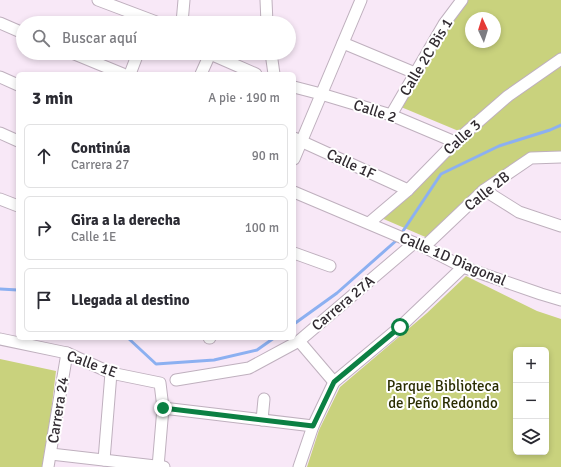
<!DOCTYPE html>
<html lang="es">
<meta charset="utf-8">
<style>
:root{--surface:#fff;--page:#f2f2f3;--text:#2b2b33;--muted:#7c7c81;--line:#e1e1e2}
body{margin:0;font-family:Signika,sans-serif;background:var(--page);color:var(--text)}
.controls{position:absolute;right:12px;bottom:12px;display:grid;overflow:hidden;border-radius:6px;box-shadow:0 2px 6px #0003}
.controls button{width:36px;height:36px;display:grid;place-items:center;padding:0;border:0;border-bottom:1px solid var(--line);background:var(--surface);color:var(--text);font:20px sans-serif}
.compass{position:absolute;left:465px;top:12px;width:36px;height:36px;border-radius:50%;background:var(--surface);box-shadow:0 2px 6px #0003;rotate:356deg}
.stop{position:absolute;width:12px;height:12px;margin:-9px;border:3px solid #0b8043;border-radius:50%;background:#fff}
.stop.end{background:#0b8043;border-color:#fff;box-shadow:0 1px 4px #0008}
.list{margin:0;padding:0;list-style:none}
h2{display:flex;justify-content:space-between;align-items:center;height:52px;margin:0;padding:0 16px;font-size:17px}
h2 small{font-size:13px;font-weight:400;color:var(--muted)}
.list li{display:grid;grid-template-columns:26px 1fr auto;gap:12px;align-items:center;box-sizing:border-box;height:64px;margin:0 8px 8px;padding:0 8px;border:1px solid var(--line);border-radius:6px}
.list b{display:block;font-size:15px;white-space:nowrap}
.list p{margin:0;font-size:13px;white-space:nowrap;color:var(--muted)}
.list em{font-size:13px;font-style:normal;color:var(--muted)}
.icon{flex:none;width:22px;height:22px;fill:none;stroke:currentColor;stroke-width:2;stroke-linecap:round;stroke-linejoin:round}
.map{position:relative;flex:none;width:561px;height:467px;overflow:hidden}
.search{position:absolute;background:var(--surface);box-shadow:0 2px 6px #0003;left:16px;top:16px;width:280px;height:44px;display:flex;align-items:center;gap:10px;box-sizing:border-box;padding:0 14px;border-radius:22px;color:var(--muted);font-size:15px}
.panel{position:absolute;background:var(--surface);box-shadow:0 2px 6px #0003;left:16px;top:72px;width:280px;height:268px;border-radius:6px}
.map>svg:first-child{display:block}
</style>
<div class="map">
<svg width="561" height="467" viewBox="0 0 561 467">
<rect width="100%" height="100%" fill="#f8e8f7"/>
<g fill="#c9d27d" fill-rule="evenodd">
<path d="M467,0h94v55l-100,77 -60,-25 50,-86zM471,18h24v24h-24z"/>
<path d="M561,63v92l-27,1 -104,83 -51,-22 82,-76 51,-44z"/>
<path d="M466,276l71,35 24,8v148h-254l12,-37 21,-43 87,-74zM516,350h30v102h-30z"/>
<path d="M0,359l56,12 -10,84 -3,12h-43z"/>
</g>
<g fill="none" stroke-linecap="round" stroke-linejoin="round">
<g stroke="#8cb0f1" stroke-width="3">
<path d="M401,234l40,-60 58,-28 51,-16 11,-5"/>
<path d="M0,289l18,1"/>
<path d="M294,324l43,-31 61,-54"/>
<path d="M128,338l28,26 58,-4 43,-10 17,-12"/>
</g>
<g stroke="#bfb0be" stroke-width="13">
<g id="minor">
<path d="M98,0l61,23"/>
<path d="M266,0l1,23"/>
<path d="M0,23l23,10"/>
<path d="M182,23l2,-23"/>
<path d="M343,43l72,30"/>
<path d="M72,53l51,21"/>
<path d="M208,53l48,21"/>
<path d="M271,53l3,21"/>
<path d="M130,74l8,-21"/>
<path d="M201,74l9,-20"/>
<path d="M0,77l18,8"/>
<path d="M294,87l27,7 70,21 64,27"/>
<path d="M391,115l53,-91 18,-24"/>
<path d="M0,133l18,8"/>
<path d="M294,138l114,52"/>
<path d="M294,159l67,-159"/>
<path d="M484,190l35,22 42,14"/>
<path d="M294,192l130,55 39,20 78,27 20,6"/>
<path d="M0,199l18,7"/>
<path d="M369,223l39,-33 47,-48 53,-46 53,-37"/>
<path d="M424,247l60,-57 47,-32 30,-1"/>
<path d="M294,253l36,13"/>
<path d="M209,338h1"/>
<path d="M0,339l67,14 44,20 49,10 3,25 -5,59"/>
<path d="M299,341l35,41"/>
<path d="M176,380l73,-12 50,-27 115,-98"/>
<path d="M163,408l150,18"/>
<path d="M262,420l2,-21"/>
<path d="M51,454l113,13"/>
<path d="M104,460l7,-87"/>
<path d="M48,467l19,-114"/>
<path d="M299,467l14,-41 21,-44 66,-55 63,-60"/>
</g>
</g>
<use href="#minor" stroke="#fff" stroke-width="11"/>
</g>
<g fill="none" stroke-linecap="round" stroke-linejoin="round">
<path stroke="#0b8043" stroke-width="5" d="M163,408l150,18 21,-44 66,-55"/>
</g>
<g text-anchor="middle" stroke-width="4" stroke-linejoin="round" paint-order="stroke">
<g font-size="15" fill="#312b31" stroke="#fff">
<text transform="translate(426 57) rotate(-59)" y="5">Calle 2C Bis 1</text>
<text transform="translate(375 111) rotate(18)" y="5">Calle 2</text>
<text transform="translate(462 137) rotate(-42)" y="5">Calle 3</text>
<text transform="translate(351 164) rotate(25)" y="5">Calle 1F</text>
<text transform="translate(487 191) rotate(-39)" y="5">Calle 2B</text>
<text transform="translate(453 259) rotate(23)" y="5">Calle 1D Diagonal</text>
<text transform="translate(343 303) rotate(-40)" y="5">Carrera 27A</text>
<text transform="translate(92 364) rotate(20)" y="5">Calle 1E</text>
<text transform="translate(58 410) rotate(-81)" y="5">Carrera 24</text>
</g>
<g font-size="15" fill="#2a2d01" stroke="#fff">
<text x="443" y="391">Parque Biblioteca<tspan x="443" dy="17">de Peño Redondo</tspan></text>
</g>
</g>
</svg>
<div class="controls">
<button>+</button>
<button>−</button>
<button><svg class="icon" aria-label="layers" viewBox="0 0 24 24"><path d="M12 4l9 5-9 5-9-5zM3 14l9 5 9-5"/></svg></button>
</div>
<svg class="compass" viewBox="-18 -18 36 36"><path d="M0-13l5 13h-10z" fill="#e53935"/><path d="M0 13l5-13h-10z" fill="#7c7c81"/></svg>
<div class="stop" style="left:400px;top:327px"></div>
<div class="stop end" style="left:163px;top:408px"></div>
<div class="search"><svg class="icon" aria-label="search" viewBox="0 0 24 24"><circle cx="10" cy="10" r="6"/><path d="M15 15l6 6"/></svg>Buscar aquí</div>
<section class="panel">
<h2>3 min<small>A pie · 190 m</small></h2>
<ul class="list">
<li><svg class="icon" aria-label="ahead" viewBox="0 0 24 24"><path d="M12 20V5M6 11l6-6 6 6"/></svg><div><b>Continúa</b><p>Carrera 27</p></div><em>90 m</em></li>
<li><svg class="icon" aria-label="right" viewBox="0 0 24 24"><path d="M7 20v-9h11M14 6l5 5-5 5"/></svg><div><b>Gira a la derecha</b><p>Calle 1E</p></div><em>100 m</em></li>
<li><svg class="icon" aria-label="arrive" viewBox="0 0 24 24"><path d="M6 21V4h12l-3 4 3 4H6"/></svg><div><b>Llegada al destino</b></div></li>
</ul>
</section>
</div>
